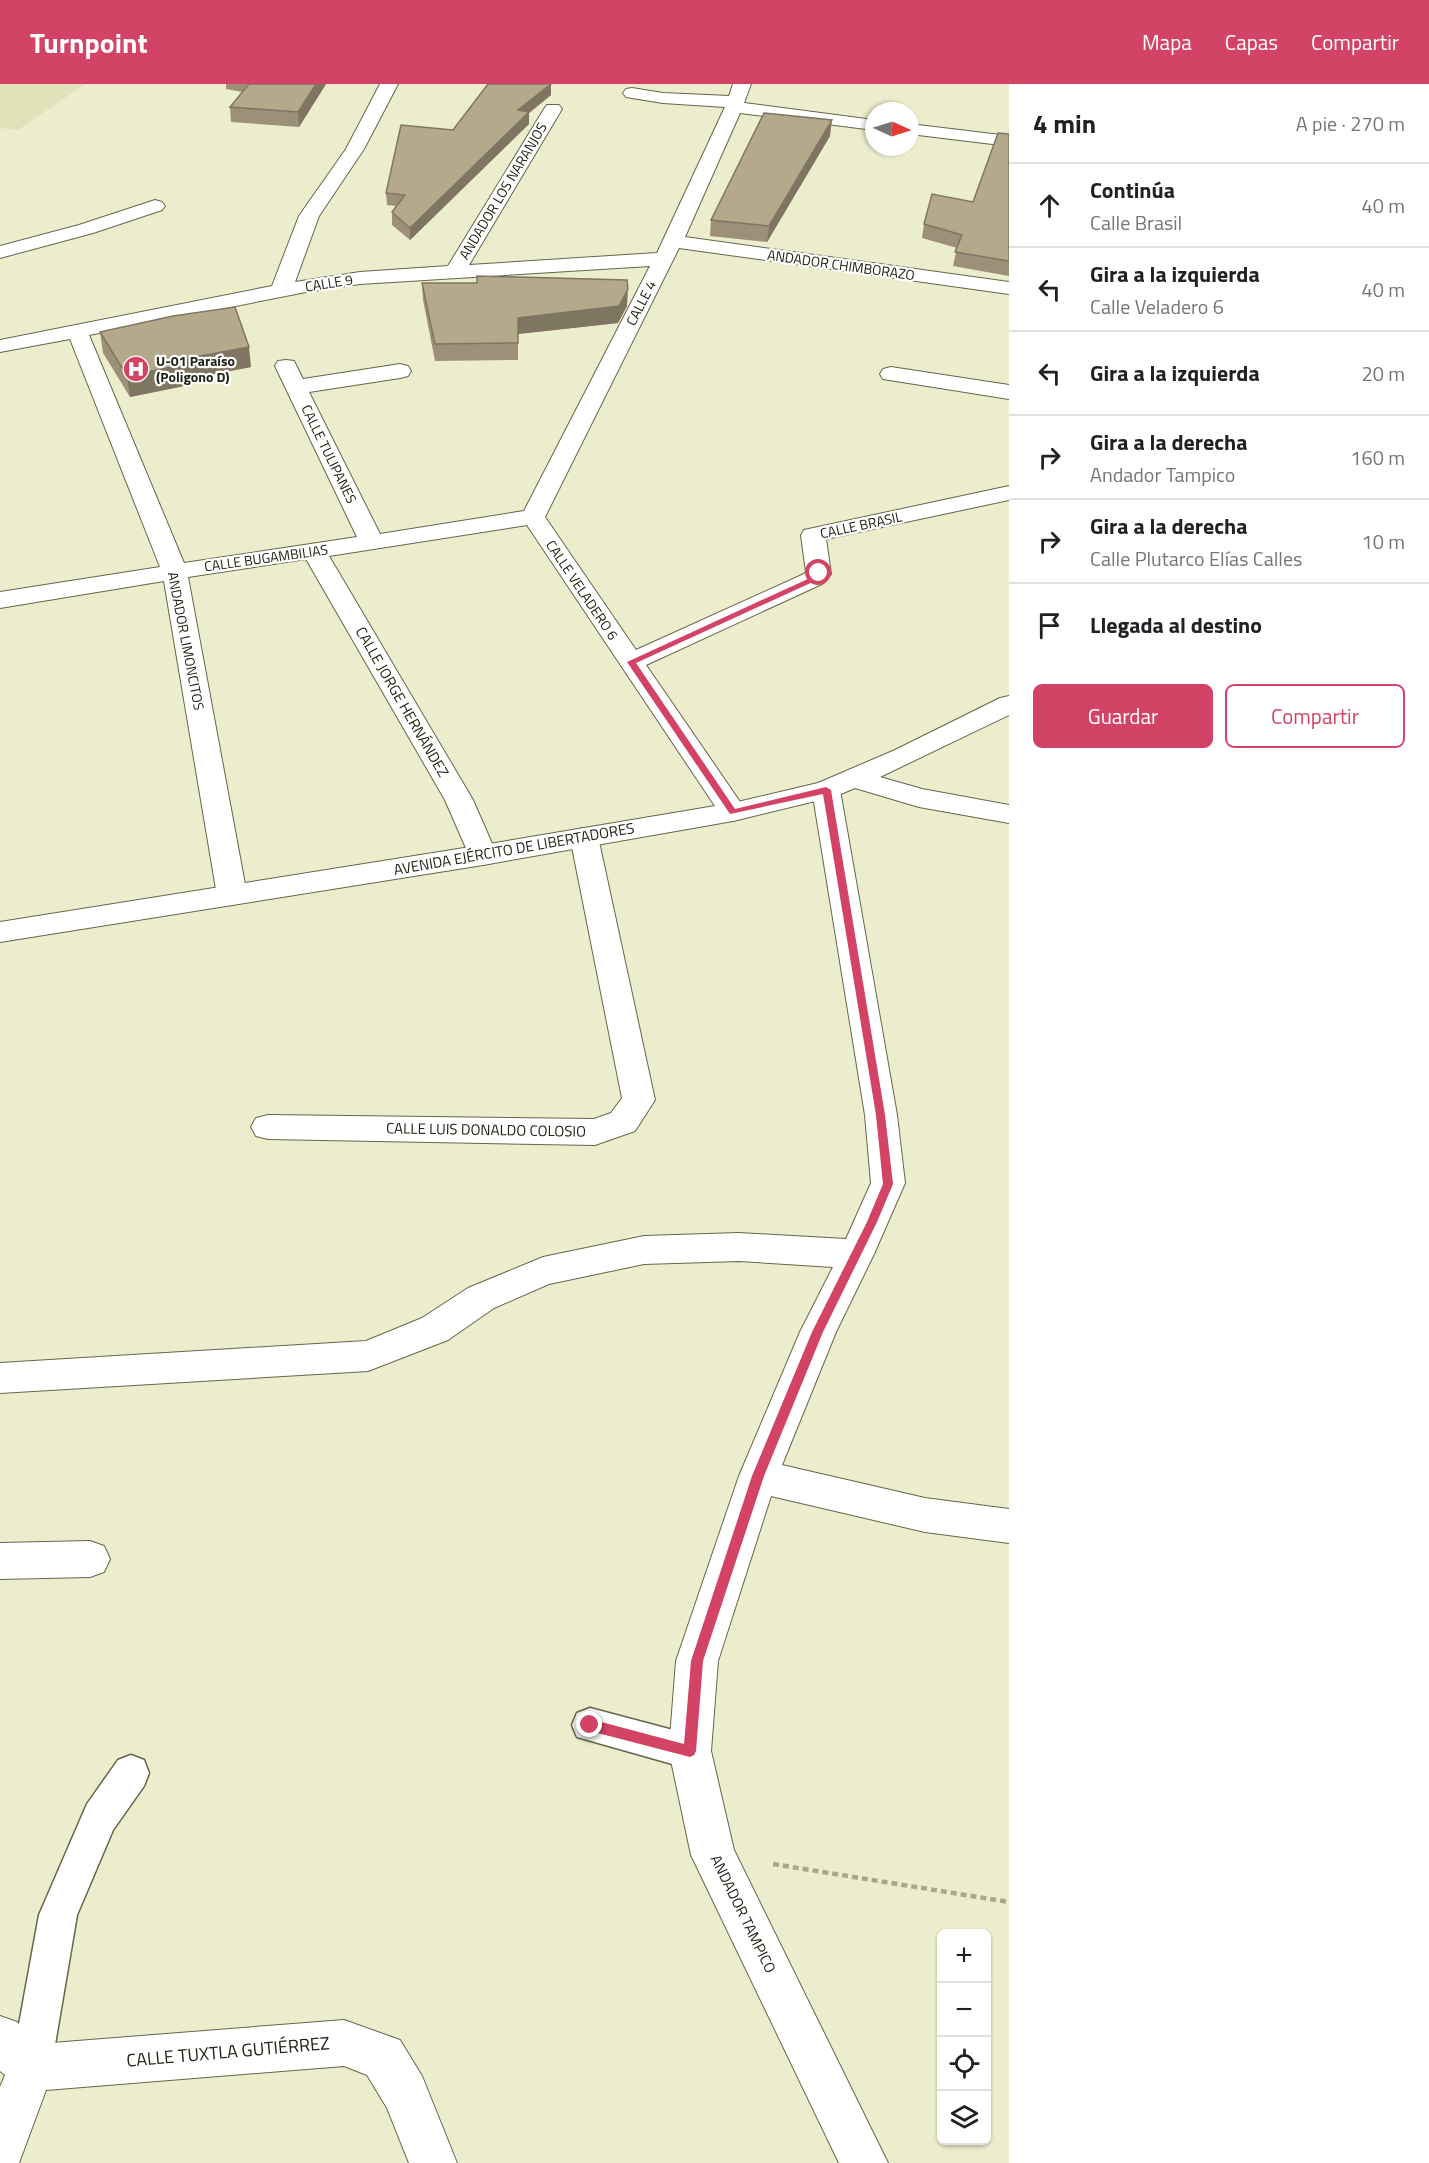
<!DOCTYPE html>
<html lang="es">
<meta charset="utf-8">
<style>
:root{--surface:#fff;--page:#f2f2f2;--text:#202124;--muted:#757577;--line:#e0e0e0;--accent:#d24366}
body{margin:0;font-family:"Titillium Web",sans-serif;background:var(--page);color:var(--text)}
.controls{position:absolute;right:18px;bottom:18px;display:grid;overflow:hidden;border-radius:9px;box-shadow:0 2px 4px #0004}
.controls button{width:54px;height:54px;display:grid;place-items:center;padding:0;border:0;border-bottom:2px solid var(--line);background:var(--surface);color:var(--text);font:30px sans-serif}
.compass{position:absolute;left:865px;top:18px;width:54px;height:54px;border-radius:50%;background:var(--surface);box-shadow:0 2px 4px #0004;rotate:94deg}
.stop{position:absolute;width:18px;height:18px;margin:-14px;border:4px solid #d24366;border-radius:50%;background:#fff}
.stop.end{background:#d24366;border-color:#fff;box-shadow:0 2px 6px #0008}
.list{margin:0;padding:0;list-style:none}
h2{display:flex;justify-content:space-between;align-items:center;height:78px;margin:0;padding:0 24px;font-size:26px}
h2 small{font-size:20px;font-weight:400;color:var(--muted)}
.list li{display:grid;grid-template-columns:39px 1fr auto;gap:18px;align-items:center;box-sizing:border-box;height:84px;padding:0 24px;border-top:2px solid var(--line)}
.list b{display:block;font-size:22px;white-space:nowrap}
.list p{margin:0;font-size:20px;white-space:nowrap;color:var(--muted)}
.list em{font-size:20px;font-style:normal;color:var(--muted)}
.actions{display:flex;gap:12px;padding:18px 24px}
.actions a{flex:1;padding:14px 0;border:2px solid var(--accent);border-radius:9px;text-align:center;font-size:21px;color:var(--accent)}
.actions .main{background:var(--accent);color:#fff}
.icon{flex:none;width:33px;height:33px;fill:none;stroke:currentColor;stroke-width:2;stroke-linecap:round;stroke-linejoin:round}
.map{position:relative;flex:none;width:1009px;height:2079px;overflow:hidden}
header{display:flex;align-items:center;gap:36px;box-sizing:border-box;height:84px;padding:0 30px;background:var(--accent);color:#fff}
header strong{font-size:28px}
nav{display:flex;gap:33px;margin-inline-start:auto;font-size:21px}
main{display:flex}
aside{flex:1;background:var(--surface)}
.map>svg:first-child{display:block}
</style>
<header>
<strong>Turnpoint</strong>
<nav><a>Mapa</a><a>Capas</a><a>Compartir</a></nav>
</header>
<main>
<div class="map">
<svg width="1009" height="2079" viewBox="0 0 1009 2079">
<rect width="100%" height="100%" fill="#ecedcd"/>
<path fill="#e0e2ba" d="M0,0h85l-67,46 -18,-2z"/>
<g fill="none" stroke-linecap="round" stroke-linejoin="round">
<g stroke="#656649" stroke-width="3">
<g id="lane">
<path d="M590,1624l113,30 5,13 -5,13 -13,5 -113,-32 -5,-12 5,-12z"/>
<path d="M131,1671l13,5 5,13 -5,13 -31,44 -36,85 -26,153 -6,14 -14,6 -14,-6 -6,-14 28,-153 48,-111 31,-44z"/>
</g>
</g>
<g stroke="#656649" stroke-width="2">
<g id="street">
<path d="M380,0h18l-34,65 -45,67 -24,66 65,-10 88,-6 96,-157 3,-4h12l3,4 -93,156 188,-12 68,-146 -62,-4 -37,-6 -3,-4 3,-4 6,-1 31,5 66,3 4,-12h18l-7,19 130,17v10l-134,-17 -55,124 324,45v12l-330,-46 -134,269 91,133 168,-76 2,-2 -5,-37 3,-5 205,-44v14l-183,39 5,35 -9,10 -176,81 101,147 -4,6 -10,3 -10,-3 -196,-293 -198,31 144,244 24,55 -4,7 -10,3 -10,-3 -4,-7 -24,-55 -139,-241 -118,18 59,318 -5,7 -10,3 -10,-3 -5,-7 -53,-314 -164,27v-16l160,-25 -90,-228 -70,13v-12l272,-54 27,-70 47,-67zM650,182l-126,245 -144,23 -71,-142 91,-14 8,-2 3,-5 -3,-5 -8,-2 -97,15 -9,-18 -8,-1 -8,1 -3,5 82,171 -173,26 -95,-228 217,-43 54,-8z"/>
<path d="M910,40l99,12v10l-99,-12z"/>
<path d="M155,116l7,2 3,4 -3,4 -69,23 -93,25v-12l79,-21z"/>
<path d="M891,283l118,18v14l-126,-20 -3,-5 3,-5z"/>
<path d="M826,697l10,3 4,6 57,325 8,68 -31,71 -38,78 -54,133 143,33 84,11v34l-84,-11 -154,-36 -53,165 -7,90 23,99 154,313h-49l-148,-308 -22,-104 7,-90 63,-185 61,-144 33,-65 -94,-6 -95,3 -95,20 -55,24 -46,32 -80,31 -368,22v-30l366,-22 56,-23 46,-30 75,-31 101,-21 95,-3 107,6 25,-56 -6,-68 -53,-325 4,-6z"/>
<path d="M584,744l10,2 4,7 57,263 -20,31 -40,14 -327,-6 -12,-3 -5,-9 5,-9 12,-3 326,4 17,-6 11,-15 -52,-261 4,-7z"/>
<path d="M90,1457l14,5 6,13 -6,13 -14,5 -90,2v-36z"/>
<path d="M0,1932l17,6 22,22 305,-24 56,20 22,36 35,87h-48l-22,-55 -20,-33 -23,-9 -298,24 -27,73h-19v-76l5,-12 -5,-4z"/>
</g>
</g>
<g stroke="#656649" stroke-width="2">
<path id="secondary" d="M1009,612v19l-129,62 42,12 87,16v18l-90,-16 -64,-19 -19,8 -103,25 -250,44 -483,77v-20l483,-77 250,-42 85,-20 77,-33 105,-52z"/>
</g>
<path stroke="#a8a88f" stroke-width="4.5" stroke-dasharray="6 4" stroke-linecap="butt" d="M773,1780l236,38"/>
<use href="#lane" fill="#fff" fill-rule="evenodd"/>
<use href="#street" fill="#fff" fill-rule="evenodd"/>
<use href="#secondary" fill="#fff" fill-rule="evenodd"/>
</g>
<g fill="#9c9178">
<path d="M226,0h100l-27,43 -68,-5 -1,-15 12,-15 -16,-3z"/>
<path d="M551,0v11l-22,18v11l-119,116 -18,-15v-13l4,-6 -9,-1 -1,-12 67,-63z"/>
<path d="M1009,50v142l-56,-10 4,-18 -35,-10 2,-14 49,-22z"/>
<path d="M830,52l-63,106 -57,-6 1,-16z"/>
<path d="M422,199l205,23 -9,17 -100,11v26l-83,1 -12,-61z"/>
<path d="M100,248l151,35 -68,13 1,6 -54,11 -27,-44z"/>
</g>
<g fill="#7f7662">
<path d="M316,0h10l-27,43 -1,-15z"/>
<path d="M551,0v11l-22,18v11l-119,116v-12l108,-118z"/>
<path d="M832,36l-2,16 -63,106 2,-16z"/>
<path d="M628,205l-1,17 -9,17 -100,11v-16z"/>
<path d="M249,263l2,20 -68,13 1,6 -54,11 -3,-21 51,-16z"/>
</g>
<g fill="#b5a98c" stroke="#7f7662" stroke-width="1.5">
<path d="M249,0h67l-18,28 -68,-5z"/>
<path d="M488,0h63l-33,26 11,2 -119,116 -18,-16 13,-17 -19,-2 15,-68 52,5z"/>
<path d="M764,29l68,7 -63,106 -58,-6z"/>
<path d="M998,49l11,1v127l-54,-9 7,-17 -38,-11 8,-30 41,8z"/>
<path d="M477,192l150,4 1,9 -9,17 -101,12v25l-83,1 -13,-61h55z"/>
<path d="M235,223l14,40 -71,13 3,5 -54,11 -27,-44 73,-16z"/>
</g>
<path fill="#d24366" d="M816,488l6,1 -7,8 -179,82 99,146 91,-22 5,3 54,325 8,69 -16,38 -54,110 -59,144 -61,185 -7,90 -2,4 -4,2 -100,-26 -7,-6 7,-6 94,25 7,-83 61,-185 60,-144 55,-110 16,-38 -7,-69 -53,-321 -93,20 -103,-152 183,-84z"/>
<defs>
<g id="hospital-disc" transform="scale(1.35)"><circle r="9.5" fill="#d24366" stroke="#fff"/><path d="M-5-5h3v3.5h4V-5h3V5h-3V1.5h-4V5h-3Z" fill="#fff"/></g>
</defs>
<g fill-rule="evenodd">
<use href="#hospital-disc" x="136" y="285"/>
</g>
<g text-anchor="middle" stroke-width="4.5" stroke-linejoin="round" paint-order="stroke">
<g font-size="14" fill="#222216" stroke="#fff">
<text transform="translate(503 107) rotate(-59)" y="5">ANDADOR LOS NARANJOS</text>
<text transform="translate(841 181) rotate(8)" y="5">ANDADOR CHIMBORAZO</text>
<text transform="translate(329 199) rotate(-9)" y="5">CALLE 9</text>
<text transform="translate(641 219) rotate(-63)" y="5">CALLE 4</text>
<text transform="translate(329 370) rotate(64)" y="5">CALLE TULIPANES</text>
<text transform="translate(861 441) rotate(-12)" y="5">CALLE BRASIL</text>
<text transform="translate(266 474) rotate(-8)" y="5">CALLE BUGAMBILIAS</text>
<text transform="translate(582 506) rotate(56)" y="5">CALLE VELADERO 6</text>
<text transform="translate(186 557) rotate(79)" y="5">ANDADOR LIMONCITOS</text>
</g>
<g font-size="14" font-weight="bold" fill="#222216" stroke="#fff" text-anchor="start">
<text x="156" y="282">U-01 Paraíso<tspan x="156" dy="16">(Poligono D)</tspan></text>
</g>
<g font-size="15" fill="#222216" stroke="#fff">
<text transform="translate(402 618) rotate(60)" y="5">CALLE JORGE HERNÁNDEZ</text>
<text transform="translate(514 765) rotate(-10)" y="5">AVENIDA EJÉRCITO DE LIBERTADORES</text>
<text transform="translate(486 1046) rotate(1)" y="5">CALLE LUIS DONALDO COLOSIO</text>
<text transform="translate(743 1830) rotate(64)" y="5">ANDADOR TAMPICO</text>
</g>
<g font-size="18" fill="#222216" stroke="#fff">
<text transform="translate(228 1968) rotate(-5)" y="6">CALLE TUXTLA GUTIÉRREZ</text>
</g>
</g>
</svg>
<div class="controls">
<button>+</button>
<button>−</button>
<button><svg class="icon" aria-label="locate" viewBox="0 0 24 24"><circle cx="12" cy="12" r="6"/><path d="M12 2v4M12 18v4M2 12h4M18 12h4"/></svg></button>
<button><svg class="icon" aria-label="layers" viewBox="0 0 24 24"><path d="M12 4l9 5-9 5-9-5zM3 14l9 5 9-5"/></svg></button>
</div>
<svg class="compass" viewBox="-18 -18 36 36"><path d="M0-13l5 13h-10z" fill="#e53935"/><path d="M0 13l5-13h-10z" fill="#757577"/></svg>
<div class="stop" style="left:819px;top:489px"></div>
<div class="stop end" style="left:590px;top:1641px"></div>
</div>
<aside>
<h2>4 min<small>A pie · 270 m</small></h2>
<ul class="list">
<li><svg class="icon" aria-label="ahead" viewBox="0 0 24 24"><path d="M12 20V5M6 11l6-6 6 6"/></svg><div><b>Continúa</b><p>Calle Brasil</p></div><em>40 m</em></li>
<li><svg class="icon" aria-label="left" viewBox="0 0 24 24"><path d="M17 20v-9H6M10 6l-5 5 5 5"/></svg><div><b>Gira a la izquierda</b><p>Calle Veladero 6</p></div><em>40 m</em></li>
<li><svg class="icon" aria-label="left" viewBox="0 0 24 24"><path d="M17 20v-9H6M10 6l-5 5 5 5"/></svg><div><b>Gira a la izquierda</b></div><em>20 m</em></li>
<li><svg class="icon" aria-label="right" viewBox="0 0 24 24"><path d="M7 20v-9h11M14 6l5 5-5 5"/></svg><div><b>Gira a la derecha</b><p>Andador Tampico</p></div><em>160 m</em></li>
<li><svg class="icon" aria-label="right" viewBox="0 0 24 24"><path d="M7 20v-9h11M14 6l5 5-5 5"/></svg><div><b>Gira a la derecha</b><p>Calle Plutarco Elías Calles</p></div><em>10 m</em></li>
<li><svg class="icon" aria-label="arrive" viewBox="0 0 24 24"><path d="M6 21V4h12l-3 4 3 4H6"/></svg><div><b>Llegada al destino</b></div></li>
</ul>
<div class="actions"><a class="main">Guardar</a><a>Compartir</a></div>
</aside>
</main>
